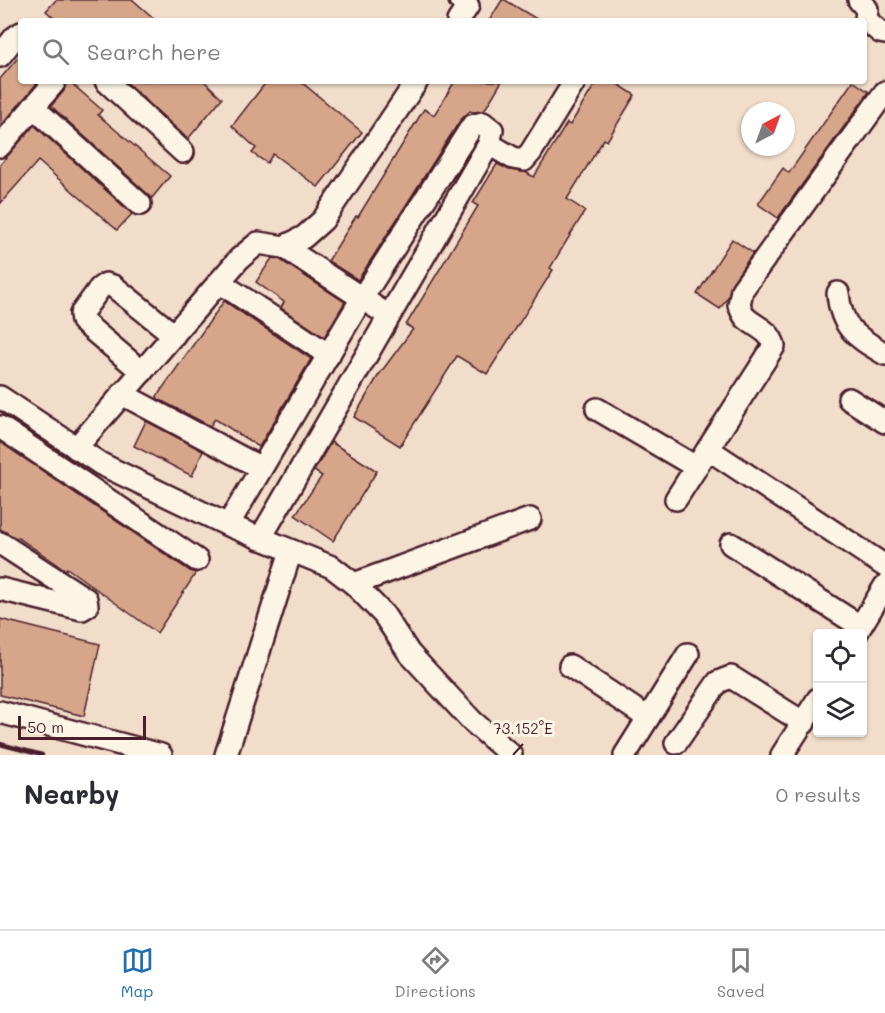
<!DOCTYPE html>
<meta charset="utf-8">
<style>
:root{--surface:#fff;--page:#f2f2f3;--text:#2b2b33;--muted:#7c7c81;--line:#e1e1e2;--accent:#1f6fb2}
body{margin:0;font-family:Mali,sans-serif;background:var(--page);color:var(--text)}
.controls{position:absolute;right:18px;bottom:18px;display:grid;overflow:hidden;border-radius:6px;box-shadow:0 2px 4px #0004}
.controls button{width:54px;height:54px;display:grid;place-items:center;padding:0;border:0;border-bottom:2px solid var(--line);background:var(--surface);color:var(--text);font:30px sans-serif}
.compass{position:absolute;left:741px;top:102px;width:54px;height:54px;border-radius:50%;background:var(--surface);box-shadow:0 2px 4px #0004;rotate:41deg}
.scale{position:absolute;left:18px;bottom:15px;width:128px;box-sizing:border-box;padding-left:6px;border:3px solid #4a1f2b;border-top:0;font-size:16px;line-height:21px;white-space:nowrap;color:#4a1f2b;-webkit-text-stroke:4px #fcf5e5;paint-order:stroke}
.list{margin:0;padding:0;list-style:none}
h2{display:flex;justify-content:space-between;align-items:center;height:78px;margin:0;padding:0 24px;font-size:26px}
h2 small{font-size:20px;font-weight:400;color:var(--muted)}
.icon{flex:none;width:33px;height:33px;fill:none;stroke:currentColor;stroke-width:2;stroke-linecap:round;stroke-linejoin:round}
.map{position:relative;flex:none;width:885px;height:755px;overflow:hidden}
.search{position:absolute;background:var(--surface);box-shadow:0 2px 4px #0004;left:18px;right:18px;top:18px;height:66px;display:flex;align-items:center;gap:15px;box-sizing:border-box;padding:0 21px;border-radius:6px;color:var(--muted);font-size:22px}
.sheet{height:174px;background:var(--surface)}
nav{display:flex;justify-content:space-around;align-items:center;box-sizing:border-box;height:84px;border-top:2px solid var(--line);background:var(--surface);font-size:16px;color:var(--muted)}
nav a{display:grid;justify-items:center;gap:3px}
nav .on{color:var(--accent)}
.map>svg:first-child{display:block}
</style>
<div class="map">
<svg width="885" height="755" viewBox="0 0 885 755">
<rect width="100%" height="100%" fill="#f1ddca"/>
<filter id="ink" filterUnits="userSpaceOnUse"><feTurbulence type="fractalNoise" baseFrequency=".0167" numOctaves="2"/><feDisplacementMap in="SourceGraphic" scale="12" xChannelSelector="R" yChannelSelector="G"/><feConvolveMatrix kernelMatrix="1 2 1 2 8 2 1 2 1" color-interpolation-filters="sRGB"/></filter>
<g filter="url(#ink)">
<g fill="#d7a58a" stroke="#4a1f2b" stroke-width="1.5">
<path d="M56,0h77l24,21h-100l-11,-10z"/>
<path d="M502,0h3l35,21h-51z"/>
<path d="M21,54v27h18l-38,45 -1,-47z"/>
<path d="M66,81h3l33,29 -4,5 72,61 -18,22 -101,-92 13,-15z"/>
<path d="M125,81h79l18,17 -34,41z"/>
<path d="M267,81h33l62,51 -44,55 -45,-33 -6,9 -15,-10 4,-5 -24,-22z"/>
<path d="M455,81h47l-18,30 -11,1 -3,-1 -9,8 -103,161 -30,-19 28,-45 2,1 66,-108 10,6z"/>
<path d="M597,81h16l22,14 -28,46 -3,-2 -37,60 18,12 -35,57 3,2 -66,104 -30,-18 -57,90 -46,-29 24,-41 35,-47 -7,-4 72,-119 -5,-3 24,-39 13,6 15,2 9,5 33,-54 3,2z"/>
<path d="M853,81l16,11 -91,126 -20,-14 25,-36 6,5z"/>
<path d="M34,125l98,89 -15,16 -79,-69 -38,43v-39z"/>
<path d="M732,239l21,14 -21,30 -4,14 -8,12 -23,-15z"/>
<path d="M272,258l7,1 66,43 -21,35 -43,-29 3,-6 -28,-20z"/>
<path d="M224,301l87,58 -52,88 -44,-28 -5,7 -52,-27 -1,-3z"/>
<path d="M146,421l57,30 -11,25 -58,-30z"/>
<path d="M0,442l190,129 6,2 -39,60 -90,-65 -1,2 -49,-33 -1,1 -16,-9z"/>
<path d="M331,442l46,29 -44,70 -38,-26 27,-39 -8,-5z"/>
<path d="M0,619l100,25 -16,72 -84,-21z"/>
</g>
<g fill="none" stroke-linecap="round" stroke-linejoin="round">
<g stroke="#4a1f2b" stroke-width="26">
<g id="minor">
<path d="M859,0l8,9 -1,11 14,12 5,1"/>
<path d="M458,21l10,-15 -8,-6"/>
<path d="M0,56l15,-19 6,-4"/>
<path d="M106,81l77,71"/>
<path d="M33,107l107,97"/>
<path d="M489,144l24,14 11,2 7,-8 44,-71"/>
<path d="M0,146l54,-63"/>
<path d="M284,247l105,69"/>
<path d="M219,282l110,73"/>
<path d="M838,293c3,36 19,44 47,61"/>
<path d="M142,372l-60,-51 -1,-7 19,-26 6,-4 7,2 61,49"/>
<path d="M122,394l139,74"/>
<path d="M0,397l101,67 127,61 104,42 22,17 30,31 25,38 63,68 39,34"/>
<path d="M849,399l36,23"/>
<path d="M597,409l99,58"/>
<path d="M0,427l197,133"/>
<path d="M76,448l163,-189 19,-16 26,4 20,-10 19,-17 94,-139"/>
<path d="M708,449l177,117"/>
<path d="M676,499l98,-153c-4,-16 -17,-18 -28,-28 -3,-3 -5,-9 -7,-13l3,-15 143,-198"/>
<path d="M228,525l134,-227 110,-172 11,-3 9,7 -3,14 -229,395"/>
<path d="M0,543l86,56 1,7 -5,3 -82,-20"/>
<path d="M731,544l129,82"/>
<path d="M354,584l176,-65"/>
<path d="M856,634l29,-48"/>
<path d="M570,666l78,52"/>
<path d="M0,712l161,43"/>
<path d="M676,743l42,-61 13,-5 73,46"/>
<path d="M226,755l65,-204"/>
<path d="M625,755l63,-101"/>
<path d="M782,755l36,-56"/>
</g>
</g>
<use href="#minor" stroke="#fcf5e5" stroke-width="21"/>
<path stroke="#4a1f2b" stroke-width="4.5" d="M0,744l42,11"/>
</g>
</g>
<path fill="none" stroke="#4a1f2b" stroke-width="2" d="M513,755l10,-11"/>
<g font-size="15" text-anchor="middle" fill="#4a1f2b" stroke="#fcf5e5" stroke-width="6" stroke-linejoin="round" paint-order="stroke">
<text x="523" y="734">73.152°E</text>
</g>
</svg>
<div class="controls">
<button><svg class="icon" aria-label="locate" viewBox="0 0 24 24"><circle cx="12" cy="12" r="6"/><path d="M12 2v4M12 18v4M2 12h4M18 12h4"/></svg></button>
<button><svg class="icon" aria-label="layers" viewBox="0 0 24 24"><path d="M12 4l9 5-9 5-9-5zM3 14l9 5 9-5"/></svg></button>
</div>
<svg class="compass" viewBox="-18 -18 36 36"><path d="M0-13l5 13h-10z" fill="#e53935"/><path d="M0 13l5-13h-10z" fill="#7c7c81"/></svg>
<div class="scale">50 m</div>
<div class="search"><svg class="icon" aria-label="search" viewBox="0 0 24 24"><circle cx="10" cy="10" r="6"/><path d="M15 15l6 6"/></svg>Search here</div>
</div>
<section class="sheet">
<h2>Nearby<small>0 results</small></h2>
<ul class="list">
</ul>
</section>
<nav>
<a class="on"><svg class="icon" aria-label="map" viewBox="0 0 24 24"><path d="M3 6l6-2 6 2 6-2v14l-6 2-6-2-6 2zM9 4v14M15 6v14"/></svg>Map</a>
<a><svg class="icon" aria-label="directions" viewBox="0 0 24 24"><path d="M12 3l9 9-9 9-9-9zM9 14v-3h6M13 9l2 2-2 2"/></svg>Directions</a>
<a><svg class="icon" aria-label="saved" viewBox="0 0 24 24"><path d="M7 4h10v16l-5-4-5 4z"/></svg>Saved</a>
</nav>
